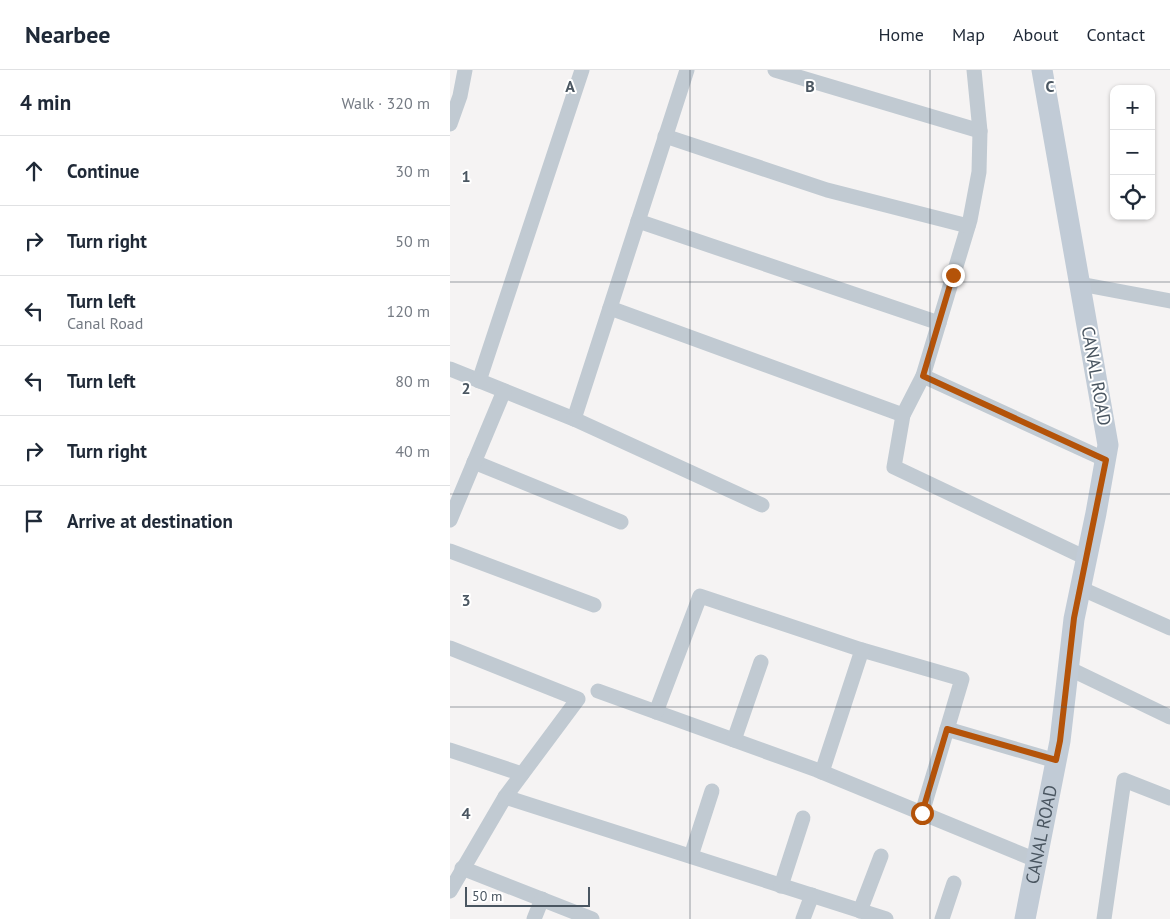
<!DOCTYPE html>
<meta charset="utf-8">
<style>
:root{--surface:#fff;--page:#f2f2f3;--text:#1f2937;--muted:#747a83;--line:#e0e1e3}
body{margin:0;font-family:"PT Sans",sans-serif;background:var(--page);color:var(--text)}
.controls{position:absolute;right:15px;top:15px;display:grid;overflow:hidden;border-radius:10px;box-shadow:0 1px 4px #0004}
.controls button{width:45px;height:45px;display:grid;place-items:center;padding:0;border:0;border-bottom:1px solid var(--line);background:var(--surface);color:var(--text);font:25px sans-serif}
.scale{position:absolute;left:15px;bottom:12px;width:125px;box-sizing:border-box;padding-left:5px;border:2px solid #4a5661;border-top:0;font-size:14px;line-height:18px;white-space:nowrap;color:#4a5661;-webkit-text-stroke:4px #fff;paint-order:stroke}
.stop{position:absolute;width:15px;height:15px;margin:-11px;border:4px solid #b45309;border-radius:50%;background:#fff}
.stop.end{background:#b45309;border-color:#fff;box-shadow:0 1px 5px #0008}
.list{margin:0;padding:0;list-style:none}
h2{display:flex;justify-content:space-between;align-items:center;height:65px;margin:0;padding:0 20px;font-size:21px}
h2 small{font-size:16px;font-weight:400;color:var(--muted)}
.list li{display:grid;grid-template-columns:32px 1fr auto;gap:15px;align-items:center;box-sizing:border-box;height:70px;padding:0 20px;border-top:1px solid var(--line)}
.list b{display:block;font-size:19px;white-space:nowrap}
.list p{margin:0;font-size:16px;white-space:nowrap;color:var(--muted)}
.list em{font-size:16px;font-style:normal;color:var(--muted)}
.icon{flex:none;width:28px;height:28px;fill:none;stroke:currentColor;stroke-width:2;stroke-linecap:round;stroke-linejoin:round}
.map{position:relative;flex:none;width:720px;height:849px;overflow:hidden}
header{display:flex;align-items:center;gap:30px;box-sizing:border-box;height:70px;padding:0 25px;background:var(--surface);border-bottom:1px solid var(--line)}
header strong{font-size:24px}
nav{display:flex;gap:28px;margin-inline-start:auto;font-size:18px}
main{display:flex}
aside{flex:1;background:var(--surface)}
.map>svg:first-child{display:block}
</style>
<header>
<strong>Nearbee</strong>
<nav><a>Home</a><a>Map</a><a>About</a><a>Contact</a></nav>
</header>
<main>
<aside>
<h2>4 min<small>Walk · 320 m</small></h2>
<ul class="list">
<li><svg class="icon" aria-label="ahead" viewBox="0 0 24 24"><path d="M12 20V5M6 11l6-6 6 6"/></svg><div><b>Continue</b></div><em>30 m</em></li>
<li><svg class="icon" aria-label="right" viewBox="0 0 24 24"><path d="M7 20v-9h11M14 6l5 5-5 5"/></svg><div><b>Turn right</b></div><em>50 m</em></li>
<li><svg class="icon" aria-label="left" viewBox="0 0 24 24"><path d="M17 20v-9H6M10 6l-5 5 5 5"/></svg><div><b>Turn left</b><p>Canal Road</p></div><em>120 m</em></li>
<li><svg class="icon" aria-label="left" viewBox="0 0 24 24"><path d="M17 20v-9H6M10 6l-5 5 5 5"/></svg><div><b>Turn left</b></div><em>80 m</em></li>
<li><svg class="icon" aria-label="right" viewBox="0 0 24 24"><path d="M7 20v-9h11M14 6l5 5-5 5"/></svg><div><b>Turn right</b></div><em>40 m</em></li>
<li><svg class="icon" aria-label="arrive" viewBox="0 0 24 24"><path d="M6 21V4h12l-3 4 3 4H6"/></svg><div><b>Arrive at destination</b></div></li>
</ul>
</aside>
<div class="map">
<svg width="720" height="849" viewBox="0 0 720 849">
<rect width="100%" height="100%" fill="#f5f3f3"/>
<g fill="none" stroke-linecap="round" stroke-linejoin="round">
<g stroke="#c1cad2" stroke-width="15">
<path d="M325,0l205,61"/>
<path d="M524,0l6,61 -1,41 -9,48 -47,156 183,84"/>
<path d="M0,54l10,-28 5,-26"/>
<path d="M215,66l162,54 141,36"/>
<path d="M188,151l301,102"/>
<path d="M630,214l90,17"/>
<path d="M160,238l293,107"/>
<path d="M0,299l124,50 113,-349"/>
<path d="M473,306l-20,39 -9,52 192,91"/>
<path d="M29,311l103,-311"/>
<path d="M124,349l188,86"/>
<path d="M24,392l147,60"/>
<path d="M0,450l54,-129"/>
<path d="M0,481l144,54"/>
<path d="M630,518l90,40"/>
<path d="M0,578l128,51 -73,98 -55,94"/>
<path d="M412,580l100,29 -40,134"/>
<path d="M618,598l102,49"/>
<path d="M148,621l219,79 219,90"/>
<path d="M206,642l44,-116 162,54 -40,122"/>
<path d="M497,659l109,32"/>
<path d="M284,670l27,-78"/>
<path d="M0,680l72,24"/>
<path d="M55,727l381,122"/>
<path d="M241,786l21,-65"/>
<path d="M12,798l130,51"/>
<path d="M331,816l22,-68"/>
<path d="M410,841l21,-55"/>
<path d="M84,849l8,-20"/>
<path d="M353,849l9,-24"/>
<path d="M492,849l12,-36"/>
<path d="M654,849l20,-139 46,18"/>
</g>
<path stroke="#c1cbd6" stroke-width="21" id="s1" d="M575,849l35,-178 14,-122 22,-106 12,-68 -66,-375"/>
</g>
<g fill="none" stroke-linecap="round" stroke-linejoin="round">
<path stroke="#b45309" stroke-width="6" d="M472,743l25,-84 109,31 4,-19 14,-123 32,-158 -183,-84 30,-101"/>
</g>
<path fill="none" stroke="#4a5661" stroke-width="1" stroke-opacity="0.55" d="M240,0v849M480,0v849M0,212h720M0,424h720M0,637h720"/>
<g text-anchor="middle" stroke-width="4" stroke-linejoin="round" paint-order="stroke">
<g font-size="18" fill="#4a5661" stroke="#fff">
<text transform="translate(646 306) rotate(80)" y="6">CANAL ROAD</text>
<text dy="6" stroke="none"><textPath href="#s1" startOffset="86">CANAL ROAD</textPath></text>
</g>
</g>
<g font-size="16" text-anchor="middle" font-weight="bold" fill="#4a5661" stroke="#fff" stroke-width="4" stroke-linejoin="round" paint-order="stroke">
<text x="120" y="22">A</text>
<text x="360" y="22">B</text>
<text x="600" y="22">C</text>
<text x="16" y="112">1</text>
<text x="16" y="324">2</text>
<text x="16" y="536">3</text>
<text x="16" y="749">4</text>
</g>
</svg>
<div class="controls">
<button>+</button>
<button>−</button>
<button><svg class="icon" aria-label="locate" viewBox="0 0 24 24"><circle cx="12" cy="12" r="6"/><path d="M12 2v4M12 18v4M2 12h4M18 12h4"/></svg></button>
</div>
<div class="scale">50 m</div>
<div class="stop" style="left:472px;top:743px"></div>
<div class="stop end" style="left:503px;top:205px"></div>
</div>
</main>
